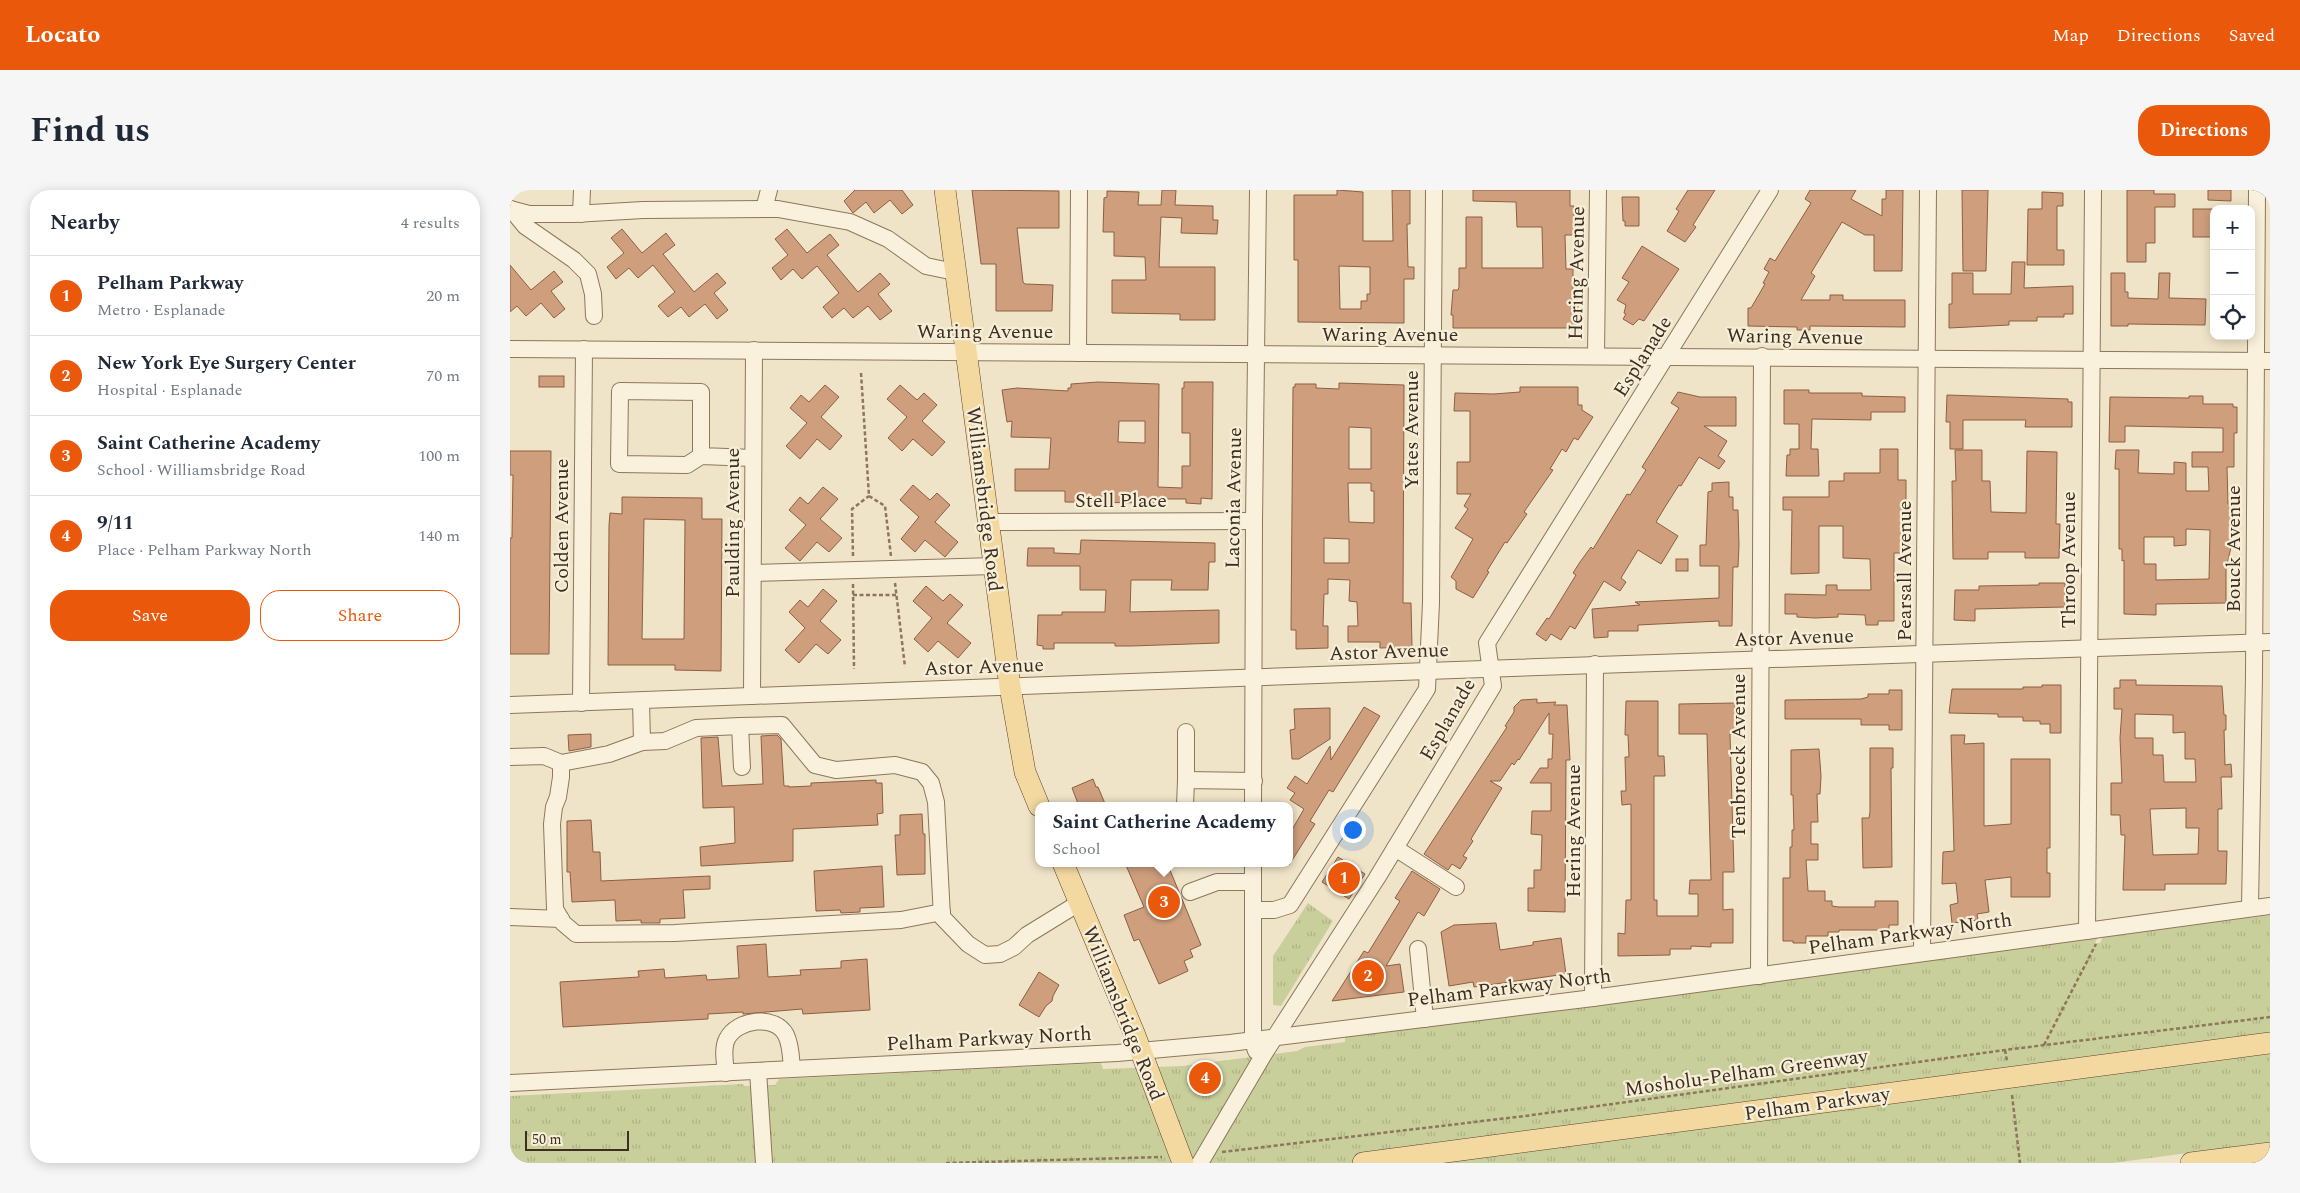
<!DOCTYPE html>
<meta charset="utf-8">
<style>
:root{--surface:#fff;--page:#f6f6f7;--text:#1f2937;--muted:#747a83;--line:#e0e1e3;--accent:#ea580c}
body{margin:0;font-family:Spectral,serif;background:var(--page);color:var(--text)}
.controls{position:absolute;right:15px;top:15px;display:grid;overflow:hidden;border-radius:10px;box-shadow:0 2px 12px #0003}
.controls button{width:45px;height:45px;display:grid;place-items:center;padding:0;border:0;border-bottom:1px solid var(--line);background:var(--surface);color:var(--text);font:25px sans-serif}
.scale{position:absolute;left:15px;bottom:12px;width:104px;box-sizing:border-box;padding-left:5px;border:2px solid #3d2e20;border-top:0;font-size:14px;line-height:18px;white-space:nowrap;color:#3d2e20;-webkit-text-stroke:4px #f7eed8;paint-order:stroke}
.you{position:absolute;left:842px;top:639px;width:18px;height:18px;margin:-12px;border:4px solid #fff;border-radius:50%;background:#1a73e8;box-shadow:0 0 0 8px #1a73e833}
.badge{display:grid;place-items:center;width:32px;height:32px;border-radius:50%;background:var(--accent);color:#fff;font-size:16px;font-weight:700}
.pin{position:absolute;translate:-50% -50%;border:2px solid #fff;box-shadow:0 1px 5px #0006}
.popup{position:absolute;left:525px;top:612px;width:258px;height:65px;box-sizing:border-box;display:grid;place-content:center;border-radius:10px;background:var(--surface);filter:drop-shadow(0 1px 4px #0005);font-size:16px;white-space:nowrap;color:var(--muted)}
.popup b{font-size:19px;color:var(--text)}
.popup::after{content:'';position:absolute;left:50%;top:100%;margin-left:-10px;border:10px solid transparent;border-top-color:var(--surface)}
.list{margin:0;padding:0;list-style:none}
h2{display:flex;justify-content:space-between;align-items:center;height:65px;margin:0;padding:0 20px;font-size:21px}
h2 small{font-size:16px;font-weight:400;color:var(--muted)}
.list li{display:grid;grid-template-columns:32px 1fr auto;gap:15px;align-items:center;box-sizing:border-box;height:80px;padding:0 20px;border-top:1px solid var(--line)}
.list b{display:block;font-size:19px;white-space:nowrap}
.list p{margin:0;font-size:16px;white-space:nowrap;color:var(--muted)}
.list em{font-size:16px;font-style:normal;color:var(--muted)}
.actions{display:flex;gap:10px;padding:15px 20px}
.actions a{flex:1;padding:11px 0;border:1px solid var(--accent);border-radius:20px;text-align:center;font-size:18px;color:var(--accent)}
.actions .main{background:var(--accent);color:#fff}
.icon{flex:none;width:28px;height:28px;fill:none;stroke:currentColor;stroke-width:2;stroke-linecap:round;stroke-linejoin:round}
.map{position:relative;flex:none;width:1760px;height:973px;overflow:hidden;border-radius:20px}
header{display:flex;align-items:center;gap:30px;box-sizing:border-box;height:70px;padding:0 25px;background:var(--accent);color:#fff}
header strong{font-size:24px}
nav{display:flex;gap:28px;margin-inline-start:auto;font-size:18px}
.intro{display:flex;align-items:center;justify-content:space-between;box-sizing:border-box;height:120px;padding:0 30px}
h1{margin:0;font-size:35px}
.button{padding:12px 22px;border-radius:20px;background:var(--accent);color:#fff;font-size:18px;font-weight:700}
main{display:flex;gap:30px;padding:0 30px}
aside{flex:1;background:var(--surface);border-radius:20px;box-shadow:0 2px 12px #0003}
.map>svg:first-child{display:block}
</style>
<header>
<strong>Locato</strong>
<nav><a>Map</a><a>Directions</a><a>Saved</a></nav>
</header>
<div class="intro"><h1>Find us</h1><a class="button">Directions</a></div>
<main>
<aside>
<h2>Nearby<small>4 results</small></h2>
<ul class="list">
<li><span class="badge">1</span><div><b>Pelham Parkway</b><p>Metro · Esplanade</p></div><em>20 m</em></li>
<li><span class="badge">2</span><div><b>New York Eye Surgery Center</b><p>Hospital · Esplanade</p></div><em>70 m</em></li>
<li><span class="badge">3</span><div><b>Saint Catherine Academy</b><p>School · Williamsbridge Road</p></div><em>100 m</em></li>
<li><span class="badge">4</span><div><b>9/11</b><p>Place · Pelham Parkway North</p></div><em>140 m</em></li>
</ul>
<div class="actions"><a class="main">Save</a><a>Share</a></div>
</aside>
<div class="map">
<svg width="1760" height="973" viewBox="0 0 1760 973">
<defs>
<pattern id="grass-tufts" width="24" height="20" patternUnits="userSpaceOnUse" patternTransform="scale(1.25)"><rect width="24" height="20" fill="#c9cf9b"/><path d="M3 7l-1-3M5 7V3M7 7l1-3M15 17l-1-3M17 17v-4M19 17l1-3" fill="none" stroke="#aeb285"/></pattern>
</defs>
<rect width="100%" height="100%" fill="#f0e4c8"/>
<g fill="url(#grass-tufts)">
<path d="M798,713l25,18 -52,85 -8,-1v-49z"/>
<path d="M1760,725v227l-157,21h-1603v-67l233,-12 1,2 31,-1 4,-6 322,-16 2,6 79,-3 115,-15 8,-4 40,-5v-5l753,-100 -3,6h5l3,-6z"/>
</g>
<g fill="#cf9f7d" stroke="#8d5f41" fill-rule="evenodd">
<path d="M345,0h47l11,15 -11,9 -12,-14 -16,13 -8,-11 -13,11 -9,-12z"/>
<path d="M462,0l87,1v37h-42l6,54 2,2 28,1 -1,26h-56v-47h-15z"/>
<path d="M652,0h14l-1,15 38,1v14h5l-1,14 -36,-1 1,-15 -21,-1 -2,50h56v53h-35v-6l-68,-1v-33h34l-1,-23 -31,-1v-24h-11l1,-34 3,-1v-6l32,1 -1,13h23z"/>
<path d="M827,0l26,2v49h30l-1,-51h18v34h-3l1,43h6v12h-10v44l-106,-1v-62h-4v-65h43zM829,76l31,1v27h-3v7h-6v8h-21z"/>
<path d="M963,0h97v16h4v29h-9l1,34h7v22h3l2,13 -1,24h-124v-13h-2l2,-25h5l1,-3v-19h7v-51h16v51h61l-1,-41h-25l-1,-25 -43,-1z"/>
<path d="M1178,0h27l-22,35 3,2 -11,15 -18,-11 12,-20 -3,-2z"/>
<path d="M1300,0h46l-5,9 31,17v-17h4v-9h17l-1,81h-28v-36h-9l-23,-13 -31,51 4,3 -14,24h29v-5h13v5h62v27l-95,-1v4h-13v-3l-49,-1v-18h3l14,-24 -2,-1 6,-11 -5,-3 6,-11 5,3 36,-58 -6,-4z"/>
<path d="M1452,0h26l-2,81h-23z"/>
<path d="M1617,0h27v4h21v13h-20v36h-9v19h-19z"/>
<path d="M1698,0h23v11l-23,-1z"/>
<path d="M1532,2l21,1v13h-6v44h7v15h-37l1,-56h14z"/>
<path d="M1112,7h17v29h-14v-5h-2z"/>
<rect x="1683" y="19" width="21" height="28"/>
<path d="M112,39l20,24 24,-20 9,12 -12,9 31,38 23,-19 9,10 -12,10 14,17 -11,9 -12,-15 -16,13 -8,-10 -13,10 -10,-11 17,-14 -22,-27 -15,13 -9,-10 -13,11 -9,-12 17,-14 -13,-15z"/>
<path d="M277,39l20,24 23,-19 9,11 -12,10 31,37 22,-19 10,11 -12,10 14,17 -12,9 -12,-14 -15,12 -9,-10 -12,10 -9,-11 16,-14 -22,-27 -15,13 -9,-10 -12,11 -9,-12 16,-13 -13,-16z"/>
<path d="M1132,56l37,23 -35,52 -5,-2 -6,6 -10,-6 3,-5 -2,-1 2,-8 -9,-5 12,-18 -7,-4z"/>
<path d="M1502,72h13l-1,26 49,-2v28h-9v3h-27v4h-28v4l-60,3v-24h3v-31h21v21h38z"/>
<path d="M0,75l21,25 23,-19 9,11 -12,9 14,18 -11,9 -13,-15 -15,13 -9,-10 -7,6z"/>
<path d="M1601,83h14v19h3v6l30,1 1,-26h11l-1,25 37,1 -1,26 -77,-1v2h-17z"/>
<rect x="29" y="186" width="25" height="11"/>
<path d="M588,192l61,2 -1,103 24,1v-22h8v-33h-8v-45h2v-6h29l-1,117 -11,-1v6l-15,-1v-4h-28v4l-93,-1v-11h-50v-22h34l2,-31 -40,-1 1,-16 -5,1 -5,-32 15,-2 51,3v-3h3v-4zM609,231h26v22l-27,-1z"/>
<path d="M829,193l65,2 -1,218h8l1,44 -32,1v-6h-32v-16h10l-1,-24 -8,-1 1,-21 -22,-1v15h-4l-1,32h5v22l-32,1v-19h-5l2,-243h2v-3h21v4l23,1zM839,237l22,1v41h-22zM838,293h23v8h3v32l-25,-1zM814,348l25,1v24h-25z"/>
<path d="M315,195l14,12 -18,20 21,19 -12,14 -13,-11 -17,20 -14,-13 21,-23 -17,-15 11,-13 8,7z"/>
<path d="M390,195l17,15 7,-7 13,12 -15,16 23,21 -13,14 -19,-17 -11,12 -14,-13 19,-21 -20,-18z"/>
<path d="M1010,197h58v18h4v5l11,7 -15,23 -4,-2 -8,14 -4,-3 -12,20 3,1 -29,42 3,2 -20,29 -2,-1 -18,29 2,1 -16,26 -17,-9v-8l-5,-4 22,-38 -18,-11 13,-19 -4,-3 7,-12h-14v-32h13v-51h-16l1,-18 39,1 26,-2z"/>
<path d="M1274,200h25v3h53v3l43,1v15h-34v8l-59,-1 -1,30h7l1,27h-33l1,-21h3v-6h9v-25h-15z"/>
<path d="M1168,202l22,5h36v29h-32l23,15 -9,15 7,5 -6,8 -20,-12 -18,29 -2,-1 -14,22 -9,15 22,14 -17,28 -23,-14 -17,28 5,4 -6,9 -16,-10 -29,48 -5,-3 -9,14 -10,-6 -5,7 -10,-7 11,-16 2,1 27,-44 -3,-2 7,-11 11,-15 2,2 34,-55 3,1 16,-25 -4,-3 37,-59 -8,-5z"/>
<path d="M1437,205l121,4v3h4v25h-47l1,-7h-63v29h-13v-27h-4z"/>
<path d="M1679,206h14v8h30v3h4v26h-3v34h-7l1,37h8v15h-3l-1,24 -6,26v34l-70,1v11l-32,-1v-54l-2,1v-12h-3v-80h-4l1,-19h23l-1,23 36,1v-12l12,1v28h23l-1,-24h-16v-15h31v-24l-98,-2v16h-16l1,-45 79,1zM1676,339l24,1 -1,49 -53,1v-16h-12v-27h30v9l12,-1z"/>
<path d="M1370,259h18v31h8v70h-3v3h-9v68h-16v4h-12l-1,-10 -27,-1v3l-23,1 -18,-1v-3h-12v-20l41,1v-10h11v5h34l-1,-31 -27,-1v-32h-24v47l-28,1 1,-64h-9v-13h46v-16h15v-8h36z"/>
<path d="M1445,260h27v31h8l1,31 35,1 1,-62 30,1 -1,72h4l-1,34h-34v-6h-37v7h-35l-1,-78h4z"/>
<path d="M0,261h41l-2,203h-39v-116h2l1,-63h-3z"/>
<path d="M1219,292v15h4v13h5l1,35 -1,22h-5l-1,59h-13v-5l-81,4v6h-30v6l-14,1 -2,-29 48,-4 -5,-3 84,-4v-32h-19v-21h6l2,-53 4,-1v-8z"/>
<path d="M403,295l17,15 7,-7 13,12 -15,17 23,20 -13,15 -20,-17 -10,12 -14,-13 18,-22 -19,-17z"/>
<path d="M313,297l15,12 -18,20 22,19 -13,14 -12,-10 -17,19 -15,-13 21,-23 -17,-15 11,-13 8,7z"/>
<path d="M112,307l80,1v21h20l-1,152 -46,-1v-5h-67l1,-140 1,-12 12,1zM134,329l41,1 -1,119h-42z"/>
<path d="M571,350l134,3v19h-6l-1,28h-37l1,-10h-41l-1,32 89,-2v33l-88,3h-16v-3h-61v6h-11v-3l-6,-1 1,-30h24v-3h43l1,-22h-26v-24h-53l1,-18h26v5l26,1z"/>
<rect x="1166" y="369" width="12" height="12"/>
<path d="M1529,393h26v24l-90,2v12l-21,-1 1,-30h24v-4l60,-1z"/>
<path d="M416,396l17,15 7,-7 13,11 -16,18 24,20 -13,15 -20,-17 -10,11 -14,-13 18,-21 -19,-17z"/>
<path d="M313,399l14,12 -17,20 21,19 -13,14 -12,-10 -17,19 -14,-13 20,-22 -16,-16 11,-12 8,7z"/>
<path d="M1610,490h16v5l86,1 2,29h2v15h-2l1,35 6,-1 1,13h-11l1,32h-4v42h9l-1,33h-61v6h-42l2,-55h-4l-1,-20h-9v-32h11l-2,-45 2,-29h-8v-21h6zM1625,524l38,1v18l12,-1v27h10l1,23h-32l-1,-27h-10v-17h-18zM1676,618v20h13l-1,26 -45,1 -3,-46z"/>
<path d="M1532,495h19v48h-11v-9h-10v-3h-17v-4h-25v-3l-49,-1 3,-24h71v-2h19z"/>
<path d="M1379,500h13v40h-13v-5h-28v-6h-76v-19l76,-1 7,-2v-3h21z"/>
<path d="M1027,509v4l19,-1 -2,3h13l3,55h-4l-1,152 -37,-1v-23h6v-18h7l1,-35 -11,-1 1,-23h19v-28h-21l10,-15h8v-9h4l1,-25h-4v-21l-30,47 -1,-1 -4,6 -2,-2 -12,18h-10l12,7 -31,51 2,2 -10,15 4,2 -7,11 -8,-5 -4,6 -24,-16 83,-127 -2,-1 9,-14v-5l7,-7z"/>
<path d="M1116,511h32v55h6l1,20h-11v124h3v16h41v-22h-9l1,-14h21l-4,-146h-28v-30l56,-1v31h-5l4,138h-11v38l10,-1v34h-22v4l-20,-1v3h-21v6l-52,1v-23l7,1 1,-34h5v-96l-9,1 -1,-14h5l-1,-34h4l-1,-22h-3z"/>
<path d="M854,517l16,9 -47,76 -4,-2 -19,31 5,3 -26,41v-30l15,-26 -14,-9 5,-7 -8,-5 8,-12 12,8 23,-38 1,14z"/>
<path d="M820,518v31l-31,20h-7l-2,-29 5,-1 -1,-20z"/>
<path d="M81,544v13l-22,4 -1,-16z"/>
<path d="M267,545l4,4 3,47h5v1l22,-1v-3l65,-3v3h6l1,30 -6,1 1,11 -85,4v32l-92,5 -1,-19 35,-4 -1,-36 -31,1 -2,-70 17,-1 4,49 41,-2 -2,-48z"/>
<path d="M1441,545h14l-1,9 20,-1v83l27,-2v-65h39v89h-3v25h3v24h-39v-20l-26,3 4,32 -12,2 1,6 -26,3 -2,-18 8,-2 -2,-20 -14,1 1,-32 11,-1z"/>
<path d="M1360,558h23v20h-2l1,99 -29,1 -1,-50h7l1,-6z"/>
<path d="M1309,559l2,27 -1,18h-3l1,28h-7v22h7v16h-12l2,31h17v10h7v5l7,1h36v-6h23v24h-9v5h-50v2h-11v4h-22v7h-13v-2h-10v-63h7v-31h2v-17h2l-1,-35h-2v-45z"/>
<path d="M583,589l3,8h2l8,19h-27l-7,-18z"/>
<path d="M412,624l1,20h2v40l-28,1 -2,-40h5v-20z"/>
<path d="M81,630l2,32h7l1,29 109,-5v13l-27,1 2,28 -25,1v4h-19v-3l-25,1 -1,-21 -43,2 -2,-30h-3v-51z"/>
<path d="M828,667l27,17 -16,25 -27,-17z"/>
<path d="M615,673h42l34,82 -11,5 3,7 -9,4 4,10 -29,13 -20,-45 -5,2 -10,-26 20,-8z"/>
<path d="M372,676l2,41 -24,1v4l-19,1 -1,-3 -24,1 -2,-40z"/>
<path d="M902,681l28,18 -16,27 -6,-4 -32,54 14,-2 4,28 -72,9 32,-50 4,2 32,-52 -5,-3z"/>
<path d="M986,733l4,27 33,-5v-3l28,-4 5,36 -92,13 -1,-5 -24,4 -8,-54 13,-7z"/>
<path d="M256,754l2,33 33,-2 -1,-5 41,-2v-7l26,-2 3,51 -67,4 -1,-5 -59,5v-2l-35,2v5l-145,8 -3,-45 79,-5 -1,-6 26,-2 1,9 41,-3 1,5 32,-2 -2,-32z"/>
<path d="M529,782l20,13 -6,11 -1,5 -6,5 -7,11 -20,-12z"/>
</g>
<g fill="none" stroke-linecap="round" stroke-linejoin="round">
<g stroke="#8d765c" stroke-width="18">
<g id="minor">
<path d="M0,19l19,5h45l69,-4 135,-1 72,13 38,17 38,27 29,6"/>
<path d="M1,19l14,17 49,34 14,14 5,20 1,22"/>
<path d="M254,19l5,-19"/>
<path d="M71,24l1,-24"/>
<path d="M0,159l1760,12"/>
<path d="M568,163l1,-163"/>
<path d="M1086,166l2,-166"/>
<path d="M191,266v-64l-81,-1 -1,73 68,1 14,-9 52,2"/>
<path d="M478,332l266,-1"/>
<path d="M243,383l241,-7"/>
<path d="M242,506l2,-346"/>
<path d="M131,511l1,41 23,-1 31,-13 44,-2 2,41"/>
<path d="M71,513l3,-354"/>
<path d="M0,515c587,-21 1173,-45 1760,-63"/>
<path d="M230,536l42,-1 33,40 21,5 59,-5 27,7 9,11 5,19 6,115 26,27 17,11 15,-1 14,-7 13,-12 52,-32"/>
<path d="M676,542v48"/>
<path d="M0,567l34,-1 17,7 48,-9 33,-12"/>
<path d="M51,573v14l-3,20 -4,10 -2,17 3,85 8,14 13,11 99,-1 226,-13 41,-8"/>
<path d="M675,616l1,-26 68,1"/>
<path d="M743,616l1,-285 4,-331"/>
<path d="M885,658l61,39"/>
<path d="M743,673v178l3,10"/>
<path d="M680,702l27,-10h36"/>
<path d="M1740,718l4,-232 3,-486"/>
<path d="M743,720h21l16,-5 137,-216 4,-86 3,-413"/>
<path d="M0,727l51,2"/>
<path d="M1577,741l6,-741"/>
<path d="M908,759l7,70"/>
<path d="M1412,762l6,-762"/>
<path d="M1249,786l3,-620"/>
<path d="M1083,808l2,-334"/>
<path d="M248,881l6,92"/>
<path d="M216,883c-1,-11 -4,-24 1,-34 10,-20 48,-25 59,-4 5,10 5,23 6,34"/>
<path d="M0,893l607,-30 113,-10 363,-45 677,-92"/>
<path d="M690,973l64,-109 113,-176 116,-192 -6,-43 283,-453"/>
</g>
</g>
<g stroke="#5b4430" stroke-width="22">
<g id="major">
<path d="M435,0l65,497 15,85 14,34"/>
<path d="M553,673l71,170 49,130"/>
<path d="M853,973l907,-120"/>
<path d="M1681,973l79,-10"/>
</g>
</g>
<g stroke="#8d765c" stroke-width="2.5" stroke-dasharray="4 2.5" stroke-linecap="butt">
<path d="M351,183l8,123"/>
<path d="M359,306l16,10 6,50"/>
<path d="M343,366l-1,-47 17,-13"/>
<path d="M385,393l10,84"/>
<path d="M343,394l1,85"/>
<path d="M343,405h43"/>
<path d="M1534,855l52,-101"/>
<path d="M1495,860l2,11"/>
<path d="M1502,905l8,68"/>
<path d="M712,962l303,-36 480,-66 265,-33"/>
<path d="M436,973l216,-6"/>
</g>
<use href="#minor" stroke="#faf1dc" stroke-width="16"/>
<use href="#major" stroke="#f3d9a0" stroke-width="21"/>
</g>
<g text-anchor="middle" stroke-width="4.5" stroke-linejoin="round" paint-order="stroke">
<g font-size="20" fill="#3d2e20" stroke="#f7eed8">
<text transform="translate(1066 83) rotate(-89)" y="7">Hering Avenue</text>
<text x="475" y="148">Waring Avenue</text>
<text x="880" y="151">Waring Avenue</text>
<text transform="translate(1285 146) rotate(1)" y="7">Waring Avenue</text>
<text transform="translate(1132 166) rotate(-58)" y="7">Esplanade</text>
<text transform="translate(901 240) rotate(-90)" y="7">Yates Avenue</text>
<text transform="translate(723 308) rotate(-89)" y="7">Laconia Avenue</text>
<text transform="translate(475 309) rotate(83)" y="7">Williamsbridge Road</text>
<text x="611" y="317">Stell Place</text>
<text transform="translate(222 333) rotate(-90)" y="7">Paulding Avenue</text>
<text transform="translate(51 336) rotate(-90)" y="7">Colden Avenue</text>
<text transform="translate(1723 359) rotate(-90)" y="7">Bouck Avenue</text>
<text transform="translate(1558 370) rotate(-90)" y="7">Throop Avenue</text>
<text transform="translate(1394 381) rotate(-90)" y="7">Pearsall Avenue</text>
<text transform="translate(1284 447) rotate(-2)" y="7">Astor Avenue</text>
<text transform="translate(879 461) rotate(-2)" y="7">Astor Avenue</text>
<text transform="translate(474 476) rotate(-2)" y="7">Astor Avenue</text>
<text transform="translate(937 529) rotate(-60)" y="7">Esplanade</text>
<text transform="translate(1228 566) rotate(-90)" y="7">Tenbroeck Avenue</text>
<text transform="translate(1063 641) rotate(-90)" y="7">Hering Avenue</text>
<text transform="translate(1400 743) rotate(-8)" y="7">Pelham Parkway North</text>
<text transform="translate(999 797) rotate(-7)" y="7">Pelham Parkway North</text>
<text transform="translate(614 823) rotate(68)" y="7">Williamsbridge Road</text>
<text transform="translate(479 848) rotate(-3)" y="7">Pelham Parkway North</text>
<text transform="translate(1236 882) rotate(-8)" y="7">Mosholu-Pelham Greenway</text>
<text transform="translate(1307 913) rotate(-8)" y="7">Pelham Parkway</text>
</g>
</g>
</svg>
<div class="controls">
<button>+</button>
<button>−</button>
<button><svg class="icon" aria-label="locate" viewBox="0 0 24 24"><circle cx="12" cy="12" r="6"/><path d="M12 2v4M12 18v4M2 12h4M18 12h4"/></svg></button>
</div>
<div class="scale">50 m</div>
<div class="you"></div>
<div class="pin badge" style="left:834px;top:688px">1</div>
<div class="pin badge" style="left:858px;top:786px">2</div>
<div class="pin badge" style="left:654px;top:712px">3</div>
<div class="popup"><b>Saint Catherine Academy</b>School</div>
<div class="pin badge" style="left:695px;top:888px">4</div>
</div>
</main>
